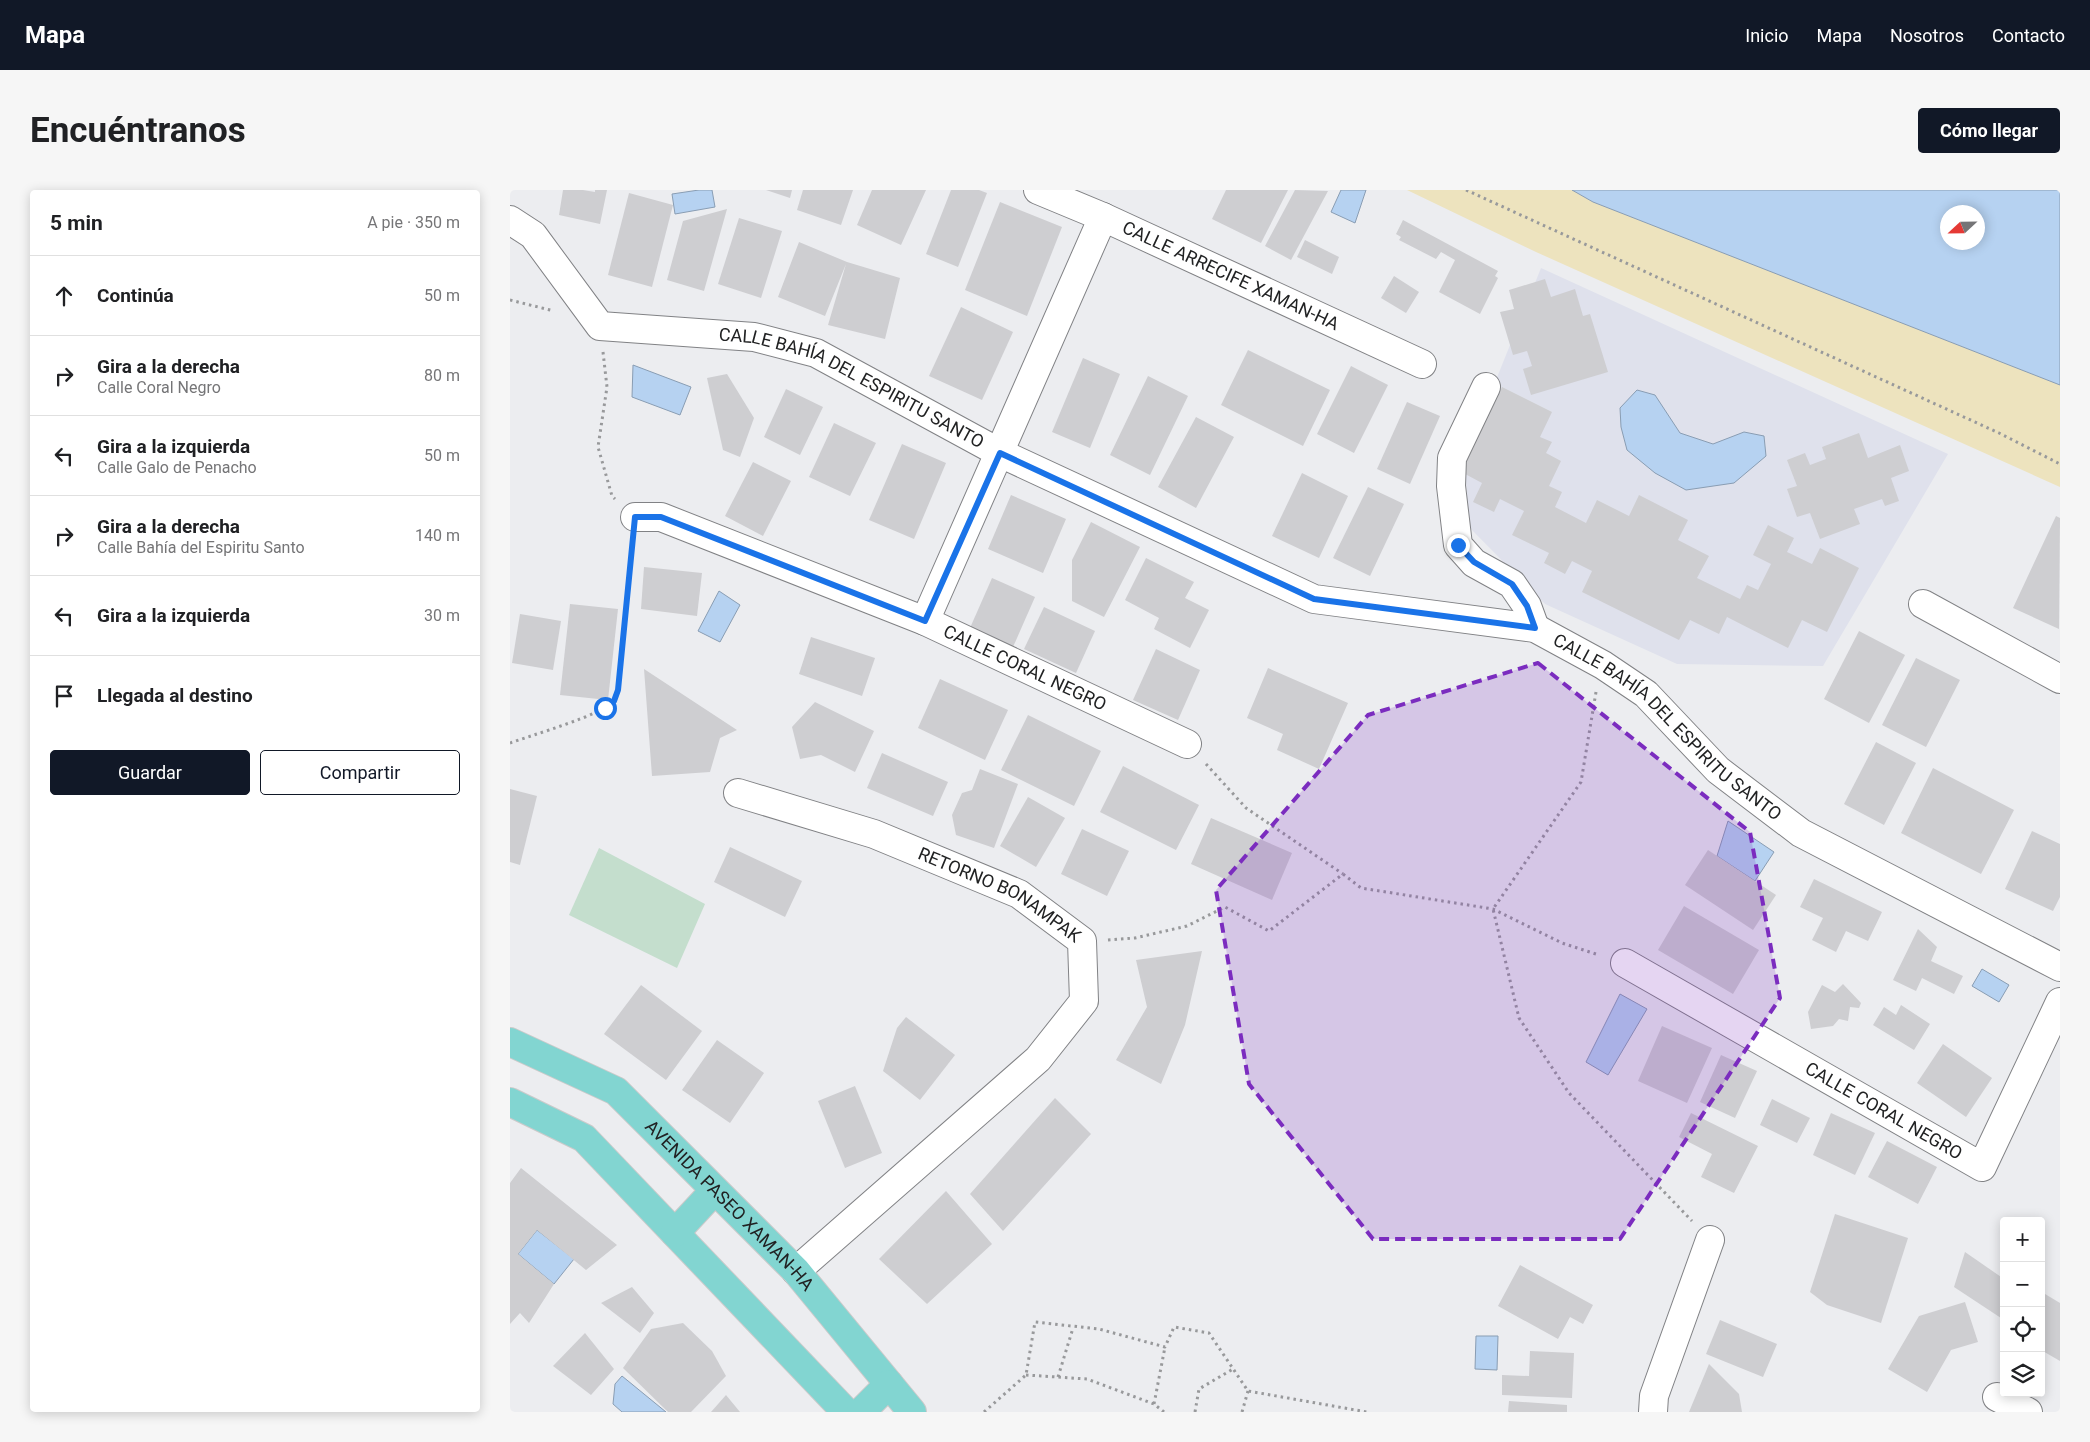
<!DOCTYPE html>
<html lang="es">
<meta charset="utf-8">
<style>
:root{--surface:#fff;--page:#f6f6f6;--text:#202124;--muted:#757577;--line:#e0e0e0;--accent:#111827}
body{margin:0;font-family:Roboto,sans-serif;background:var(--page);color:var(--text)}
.controls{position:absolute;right:15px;bottom:15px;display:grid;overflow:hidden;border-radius:5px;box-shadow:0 2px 12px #0003}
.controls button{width:45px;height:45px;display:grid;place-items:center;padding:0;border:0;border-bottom:1px solid var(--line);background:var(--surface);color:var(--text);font:25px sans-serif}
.compass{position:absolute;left:1430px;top:15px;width:45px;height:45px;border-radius:50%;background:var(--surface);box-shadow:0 2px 12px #0003;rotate:248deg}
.stop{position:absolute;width:15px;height:15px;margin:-11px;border:4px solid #1a73e8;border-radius:50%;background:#fff}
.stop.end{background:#1a73e8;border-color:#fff;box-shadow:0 1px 5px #0008}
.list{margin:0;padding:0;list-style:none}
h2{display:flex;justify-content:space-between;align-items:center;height:65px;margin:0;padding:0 20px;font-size:21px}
h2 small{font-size:16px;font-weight:400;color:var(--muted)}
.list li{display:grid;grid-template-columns:32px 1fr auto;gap:15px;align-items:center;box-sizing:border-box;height:80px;padding:0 20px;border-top:1px solid var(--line)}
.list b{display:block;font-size:19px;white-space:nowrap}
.list p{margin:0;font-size:16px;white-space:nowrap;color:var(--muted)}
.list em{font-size:16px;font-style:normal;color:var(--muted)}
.actions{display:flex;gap:10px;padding:15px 20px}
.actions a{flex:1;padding:11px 0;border:1px solid var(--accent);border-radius:5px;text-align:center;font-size:18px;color:var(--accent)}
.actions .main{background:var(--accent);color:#fff}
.icon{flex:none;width:28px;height:28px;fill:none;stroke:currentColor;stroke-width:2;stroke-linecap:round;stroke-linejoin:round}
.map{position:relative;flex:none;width:1550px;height:1222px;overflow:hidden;border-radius:5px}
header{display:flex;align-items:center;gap:30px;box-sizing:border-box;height:70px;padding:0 25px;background:var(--accent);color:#fff}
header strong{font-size:24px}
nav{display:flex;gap:28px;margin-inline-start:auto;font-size:18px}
.intro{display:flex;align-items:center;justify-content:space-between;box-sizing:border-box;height:120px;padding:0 30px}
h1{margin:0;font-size:35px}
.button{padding:12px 22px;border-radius:5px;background:var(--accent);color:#fff;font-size:18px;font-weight:700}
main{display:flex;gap:30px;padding:0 30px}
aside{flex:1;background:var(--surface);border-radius:5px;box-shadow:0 2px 12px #0003}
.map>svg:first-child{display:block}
</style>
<header>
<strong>Mapa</strong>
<nav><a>Inicio</a><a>Mapa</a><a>Nosotros</a><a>Contacto</a></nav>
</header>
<div class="intro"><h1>Encuéntranos</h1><a class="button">Cómo llegar</a></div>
<main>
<aside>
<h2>5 min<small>A pie · 350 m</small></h2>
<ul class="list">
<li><svg class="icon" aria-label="ahead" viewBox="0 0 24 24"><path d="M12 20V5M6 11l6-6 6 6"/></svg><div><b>Continúa</b></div><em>50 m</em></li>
<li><svg class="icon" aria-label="right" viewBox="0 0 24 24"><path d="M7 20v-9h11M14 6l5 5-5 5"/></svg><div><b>Gira a la derecha</b><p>Calle Coral Negro</p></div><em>80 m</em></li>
<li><svg class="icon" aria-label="left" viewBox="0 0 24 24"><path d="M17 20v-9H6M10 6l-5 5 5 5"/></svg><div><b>Gira a la izquierda</b><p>Calle Galo de Penacho</p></div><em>50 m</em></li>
<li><svg class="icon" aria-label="right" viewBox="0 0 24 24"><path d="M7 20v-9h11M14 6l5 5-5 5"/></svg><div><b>Gira a la derecha</b><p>Calle Bahía del Espiritu Santo</p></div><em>140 m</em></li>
<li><svg class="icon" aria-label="left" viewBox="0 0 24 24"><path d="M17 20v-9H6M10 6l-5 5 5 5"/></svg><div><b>Gira a la izquierda</b></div><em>30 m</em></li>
<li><svg class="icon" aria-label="arrive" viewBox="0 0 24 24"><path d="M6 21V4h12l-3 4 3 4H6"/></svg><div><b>Llegada al destino</b></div></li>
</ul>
<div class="actions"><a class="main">Guardar</a><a>Compartir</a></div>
</aside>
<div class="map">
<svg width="1550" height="1222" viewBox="0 0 1550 1222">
<rect width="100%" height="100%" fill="#ecedf0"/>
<path fill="#dfe1ec" d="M1031,78l407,186 -125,212 -146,-2 -132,-60 -77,-78 -3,-69z"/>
<path fill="#c4decd" d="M89,658l106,56 -28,64 -108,-53z"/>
<path fill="#ede3be" d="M897,0h165l21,12 467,183v102l-524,-235z"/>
<g fill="#b6d2f1" stroke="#899db3" fill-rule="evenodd">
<path d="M189,0h13l3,17 -40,7 -3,-20z"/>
<path d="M831,0h25l-11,33 -24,-11z"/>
<path d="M1062,0h488v195l-467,-183zM1438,22h30v30h-30z"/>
<path d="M123,175l58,22 -11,28 -48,-18z"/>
<path d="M1127,200l18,5 25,38 33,11 31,-12 20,4 2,20 -32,27 -48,7 -31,-17 -28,-23 -6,-23 -1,-19z"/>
<path d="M209,401l21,14 -20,37 -22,-11z"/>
<path d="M1218,631l46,31 -19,29 -38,-25z"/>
<path d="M1472,779l27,16 -10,17 -27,-16z"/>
<path d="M1110,804l27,15 -39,66 -22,-13z"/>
<path d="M27,1040l37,29 -20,25 -36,-30z"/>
<path d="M966,1146h22l-1,34 -22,-1z"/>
<path d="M112,1186l44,36h-44l-9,-8 2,-20z"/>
</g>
<g fill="#ceced1">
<path d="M53,0h20l12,2v-2h12l-7,34 -41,-9z"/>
<path d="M256,0h26l-2,8z"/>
<path d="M293,0h50l-12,35 -44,-15z"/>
<path d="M362,0h54l-25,55 -44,-20z"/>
<path d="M441,0h28l8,3 -29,74 -32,-13z"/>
<path d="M716,0h62l-27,53 -49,-24z"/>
<path d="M785,0l33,1 -37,69 -26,-14z"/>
<path d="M119,3l44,12 -21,82 -44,-12z"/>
<path d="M490,12l62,25 -35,89 -62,-26z"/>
<path d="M217,19l-23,82 -37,-11 16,-59z"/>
<path d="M229,28l43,13 -21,67 -43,-14z"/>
<path d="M893,30l95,51 -3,5 3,2 -18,36 -41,-22 16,-32 -14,-8 -5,7 -37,-19 2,-3 -5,-3z"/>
<path d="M795,50l34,17 -7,17 -35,-17z"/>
<path d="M289,52l48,20 53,16 -15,61 -57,-14 18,-61 -21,52 -47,-19z"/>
<path d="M884,86l25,16 -13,21 -25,-15z"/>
<path d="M1035,89l6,18 24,-8 8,27 7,-2 18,58 -77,23 -8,-26 9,-3 -5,-15 -14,4 -13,-43 14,-3 -5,-19z"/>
<path d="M451,117l52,25 -31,68 -53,-24z"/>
<path d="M738,160l82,40 -27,56 -82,-41z"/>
<path d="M573,168l37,16 -30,74 -38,-16z"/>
<path d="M841,176l37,19 -34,68 -37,-19z"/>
<path d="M217,184l27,44 -14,39 -17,-7 -16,-72z"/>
<path d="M638,186l40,20 -38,79 -40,-20z"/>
<path d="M992,197l50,25 -12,25 12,5 -6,11 15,8 -12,25 13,6 -7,15 31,16 11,-23 32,16 10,-21 49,25 -10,20 31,16 -12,22 43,21 7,-14 11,5 13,-26 -18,-9 15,-30 26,13 -7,14 25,12 8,-16 39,20 -32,64 -25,-12 -14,28 -61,-31 -8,17 -29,-14 -11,20 -97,-48 10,-21 -20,-10 -7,13 -21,-11 5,-10 -37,-18 12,-24 -24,-12 -6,13 -21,-10 9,-19 -30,-16 21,-43 9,4z"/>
<path d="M276,199l37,18 -23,48 -36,-18z"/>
<path d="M897,212l33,14 -30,68 -33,-15z"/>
<path d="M686,227l38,20 -38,71 -38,-21z"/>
<path d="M324,233l42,20 -26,53 -41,-19z"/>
<path d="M1349,243l9,25 32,-13 9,26 -18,7 8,23 -14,5 -3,-7 -28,10 6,15 -40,15 -10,-26 -13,4 -10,-28 10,-3 -10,-26 18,-7 5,12 16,-6 -4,-12z"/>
<path d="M392,254l44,19 -32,76 -45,-19z"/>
<path d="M243,272l38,19 -28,55 -38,-20z"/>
<path d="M792,283l46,23 -29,62 -47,-22z"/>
<path d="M858,297l36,17 -34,72 -37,-18z"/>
<path d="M501,305l55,24 -23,54 -55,-24z"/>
<path d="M1546,326l4,2 -1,111 -46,-21z"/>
<path d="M581,332l49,25 -36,70 -32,-16v-41z"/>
<path d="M636,368l48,24 -9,16 24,12 -19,38 -36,-19 5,-11 -34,-18z"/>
<path d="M134,377l58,6 -5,43 -56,-7z"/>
<path d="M482,388l43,19 -22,50 -43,-19z"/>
<path d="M60,414l48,5 -10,91 -48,-5z"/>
<path d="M534,417l51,24 -19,42 -52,-24z"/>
<path d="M10,424l41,7 -8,49 -41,-7z"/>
<path d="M1349,441l46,24 -36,68 -45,-24z"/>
<path d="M301,447l64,21 -13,38 -63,-22z"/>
<path d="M646,459l44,21 -22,50 -45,-20z"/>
<path d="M1406,468l44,22 -34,67 -44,-22z"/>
<path d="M758,478l80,35 -29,66 -42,-19 6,-16 -36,-16z"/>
<path d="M134,479l93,61 -17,8 -10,34 -58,4z"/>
<path d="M430,489l68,31 -23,50 -67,-32z"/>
<path d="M305,512l59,29 -19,41 -34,-17 -21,4 -8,-32z"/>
<path d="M518,525l73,36 -27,55 -73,-36z"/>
<path d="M1366,552l40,21 -32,62 -40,-21z"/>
<path d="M372,563l66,29 -15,34 -66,-28z"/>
<path d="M613,576l76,39 -23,45 -76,-38z"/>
<path d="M1423,578l81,42 -33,64 -80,-41z"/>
<path d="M470,579l38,15 -24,64 -38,-13 -4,-20 10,-22 10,-3z"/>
<path d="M0,599l27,7 -17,69 -10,-3z"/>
<path d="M518,607l37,21 -29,49 -36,-21z"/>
<path d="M701,628l81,35 -20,47 -81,-36z"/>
<path d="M572,639l47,22 -22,45 -46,-22z"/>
<path d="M1522,641l28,13v53l-7,14 -48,-22z"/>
<path d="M220,657l72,34 -17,36 -71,-35z"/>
<path d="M1198,660l68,45 -23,35 -68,-45z"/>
<path d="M1304,689l68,33 -14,29 -22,-10 -10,21 -24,-12 11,-22 -23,-11z"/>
<path d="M1174,716l75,44 -26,44 -75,-44z"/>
<path d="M1408,739l19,18 -6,14 32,15 -9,18 -32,-16 -6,13 -23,-11z"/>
<path d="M692,761l-17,74 -24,59 -45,-24 31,-53 -11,-47z"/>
<path d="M1333,794l18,19 -2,5 -9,-1 -2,14 -9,-2 -6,7 -22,3 -3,-17 14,-27 13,7z"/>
<path d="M131,795l61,46 -36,49 -62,-46z"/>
<path d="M1391,815l29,19 -16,26 -41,-25 11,-18 12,8z"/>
<path d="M396,827l49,38 -35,45 -37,-29 14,-43z"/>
<path d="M1152,836l50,22 -25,55 -49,-22z"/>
<path d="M207,850l47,33 -34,50 -48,-33z"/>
<path d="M1433,854l49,34 -26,39 -49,-34z"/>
<path d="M1211,865l36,16 -22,47 -35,-16z"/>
<path d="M345,896l27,67 -37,15 -27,-67z"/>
<path d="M545,908l36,36 -88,97 -33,-37z"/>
<path d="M1262,909l38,19 -13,25 -37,-18z"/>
<path d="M1181,923l67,33 -24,47 -33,-16 11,-23 -33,-17z"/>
<path d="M1321,923l44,20 -20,42 -42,-20z"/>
<path d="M1377,951l50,26 -19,37 -50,-27z"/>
<path d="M11,978l96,77 -31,25 -49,-40 -19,24 36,30 -25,39 -9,-10 -10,11v-141z"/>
<path d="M436,1001l46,53 -65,60 -48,-45z"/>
<path d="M1325,1024l73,24 -27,85 -54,-18 -17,-13z"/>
<path d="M1455,1062l39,27v41l-50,-33z"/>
<path d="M1010,1075l73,40 -10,19 -13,-7 -12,22 -60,-33z"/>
<path d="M122,1097l22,26 -14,20 -39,-30z"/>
<path d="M1535,1104l15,9v58l-19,-11v-49z"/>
<path d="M1455,1112l13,40 -27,8 -24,42 -39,-23 31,-53z"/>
<path d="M1210,1130l57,24 -14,33 -57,-23z"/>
<path d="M173,1133l29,28 14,25 -35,36h-23l-45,-44 28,-39z"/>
<path d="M75,1143l29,36 -23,26 -38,-29z"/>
<path d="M1020,1161l44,2 -2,45 -70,-3v-20l27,1z"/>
<path d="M1199,1174l30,30 3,18h-53z"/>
<path d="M216,1205l14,17h-29z"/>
<path d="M999,1211l58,4v7h-59z"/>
</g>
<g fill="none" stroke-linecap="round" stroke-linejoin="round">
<g stroke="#818285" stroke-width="30">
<g id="minor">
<path id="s1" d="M528,0l65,27 319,147"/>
<path id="s2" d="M0,30l23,15 67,91 154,11 62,16 184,100 314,146 221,29 68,37 43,29 72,76 83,63 259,134"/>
<path d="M976,197l-34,71 -1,28 7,59 16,18 38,21 15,22 8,22"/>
<path id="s3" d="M125,327h26l264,104 262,123"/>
<path d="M1413,414l137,75"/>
<path d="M415,431l178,-404"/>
<path id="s4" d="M228,603l136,41 145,60 63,47 2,60 -46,58 -242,212"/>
<path id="s5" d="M1115,773l357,204 78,-165"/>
<path d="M1487,1207l31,15"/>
<path d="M1143,1222l1,-16 56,-156"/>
</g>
</g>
<g stroke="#cacaca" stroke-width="30">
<g id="major">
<path id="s6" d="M0,852l106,49 180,180 116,141"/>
<path d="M0,912l74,36 262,274"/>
<path d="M165,1043l39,-42"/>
<path d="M351,1222l28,-28"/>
</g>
</g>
<g stroke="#98999b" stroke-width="3" stroke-dasharray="2.5 4" stroke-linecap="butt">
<path d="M956,0l533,243 61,31"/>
<path d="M0,110l44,11"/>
<path d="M93,162l4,35 -9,60 14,49 3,3"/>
<path d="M1086,502l-15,90 -88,127 26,109 50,75 123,128"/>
<path d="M0,553c19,-7 95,-29 104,-42 2,-3 3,-8 4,-11l15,-147"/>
<path d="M696,574l40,44 97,66"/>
<path d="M598,750l27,-2 52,-12 38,-19 44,24 74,-57 18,14 132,21 69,34 37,12"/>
<path d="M516,1185l61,4 67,25 10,8"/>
<path d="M548,1187l15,-49"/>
<path d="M644,1214l11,-57"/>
<path d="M474,1222l42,-37 9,-53 64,7 66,18 9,-20 35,6 39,58 119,21"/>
<path d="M685,1222l4,-23 34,-20"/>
<path d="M732,1222l6,-21"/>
</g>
<use href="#minor" stroke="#fff" stroke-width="28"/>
<use href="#major" stroke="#82d5d1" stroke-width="28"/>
</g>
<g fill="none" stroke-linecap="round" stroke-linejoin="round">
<path stroke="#1a73e8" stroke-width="6" d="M95,518l9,-7 4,-11 17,-173h26l264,104 75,-168 314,146 221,29 -8,-22 -15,-22 -38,-22 -16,-17"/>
</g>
<path fill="#7b2cbf" fill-opacity="0.2" stroke="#7b2cbf" stroke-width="4" stroke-dasharray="10 6" stroke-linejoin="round" d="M1028,473l212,169 30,166 -160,241h-247l-124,-155 -33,-194 152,-175z"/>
<g text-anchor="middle" stroke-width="4.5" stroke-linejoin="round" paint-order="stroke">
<g font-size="18" fill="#212223" stroke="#f9fafd">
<text dy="6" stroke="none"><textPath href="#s1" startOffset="211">CALLE ARRECIFE XAMAN-HA</textPath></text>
<text dy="6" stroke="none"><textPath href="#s2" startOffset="404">CALLE BAHÍA DEL ESPIRITU SANTO</textPath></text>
<text dy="6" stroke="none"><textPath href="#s3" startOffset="420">CALLE CORAL NEGRO</textPath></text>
<text dy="6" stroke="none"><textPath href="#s2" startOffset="1304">CALLE BAHÍA DEL ESPIRITU SANTO</textPath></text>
<text dy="6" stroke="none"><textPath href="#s4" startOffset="282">RETORNO BONAMPAK</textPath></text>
<text dy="6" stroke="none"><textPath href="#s5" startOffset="298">CALLE CORAL NEGRO</textPath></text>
<text dy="6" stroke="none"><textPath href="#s6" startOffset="278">AVENIDA PASEO XAMAN-HA</textPath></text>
</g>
</g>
</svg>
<div class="controls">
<button>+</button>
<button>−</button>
<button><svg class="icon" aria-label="locate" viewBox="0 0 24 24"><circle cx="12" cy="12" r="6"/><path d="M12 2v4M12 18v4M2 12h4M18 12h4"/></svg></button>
<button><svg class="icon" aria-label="layers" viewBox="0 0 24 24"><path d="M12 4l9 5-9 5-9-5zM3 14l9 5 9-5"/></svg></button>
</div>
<svg class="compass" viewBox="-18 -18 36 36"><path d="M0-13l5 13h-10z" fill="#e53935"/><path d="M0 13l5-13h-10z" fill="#757577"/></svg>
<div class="stop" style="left:95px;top:518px"></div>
<div class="stop end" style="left:948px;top:355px"></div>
</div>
</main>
